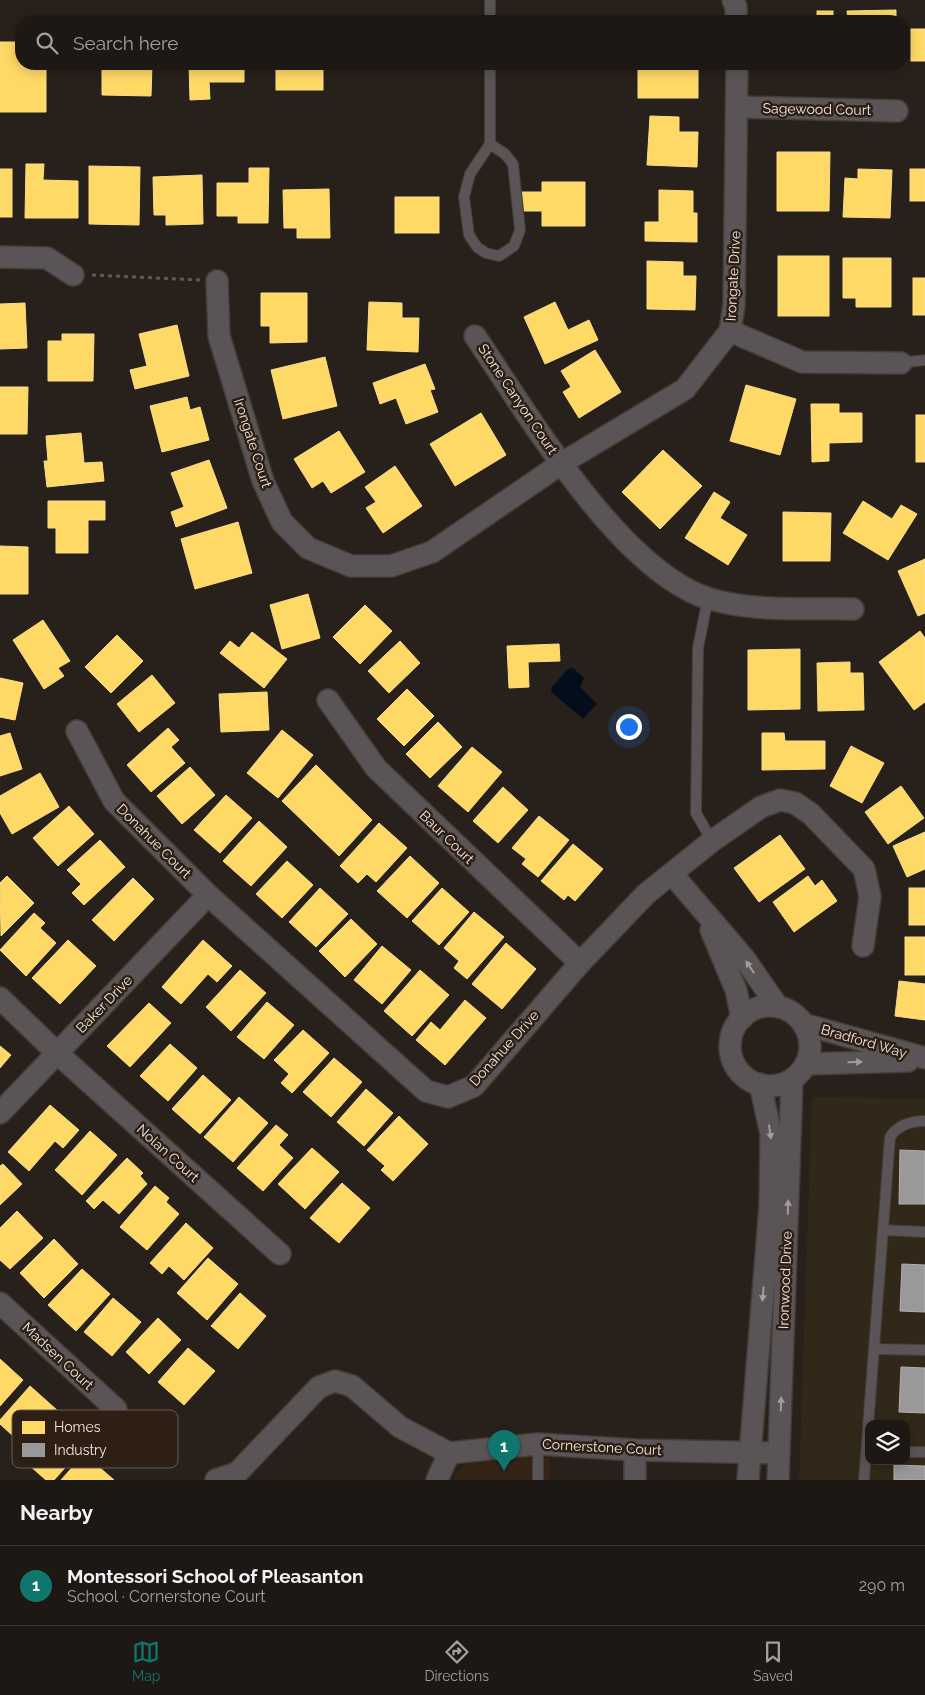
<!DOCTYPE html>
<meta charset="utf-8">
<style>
:root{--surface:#1e1814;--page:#26211d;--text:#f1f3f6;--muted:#a1a0a0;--line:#3c3734;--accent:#0f766e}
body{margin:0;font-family:Raleway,sans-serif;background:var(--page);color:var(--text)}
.controls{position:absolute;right:15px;bottom:15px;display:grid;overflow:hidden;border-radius:10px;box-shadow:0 2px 12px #0003}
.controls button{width:45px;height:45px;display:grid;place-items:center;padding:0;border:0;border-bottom:1px solid var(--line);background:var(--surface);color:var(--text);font:25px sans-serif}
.you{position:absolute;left:628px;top:726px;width:18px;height:18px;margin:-12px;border:4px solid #fff;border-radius:50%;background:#1a73e8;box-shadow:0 0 0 8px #1a73e833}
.badge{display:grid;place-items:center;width:32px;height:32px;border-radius:50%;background:var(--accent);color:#fff;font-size:16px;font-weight:700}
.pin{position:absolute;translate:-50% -41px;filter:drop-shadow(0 1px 2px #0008)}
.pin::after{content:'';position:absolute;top:26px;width:18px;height:15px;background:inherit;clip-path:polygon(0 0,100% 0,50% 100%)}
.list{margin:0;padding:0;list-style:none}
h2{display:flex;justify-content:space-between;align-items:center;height:65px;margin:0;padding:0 20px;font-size:21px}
h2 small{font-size:16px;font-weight:400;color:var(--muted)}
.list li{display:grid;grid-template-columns:32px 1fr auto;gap:15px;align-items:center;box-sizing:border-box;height:80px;padding:0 20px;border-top:1px solid var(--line)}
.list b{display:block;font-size:19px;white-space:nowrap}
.list p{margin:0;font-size:16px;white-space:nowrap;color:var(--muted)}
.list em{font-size:16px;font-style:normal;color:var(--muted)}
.icon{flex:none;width:28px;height:28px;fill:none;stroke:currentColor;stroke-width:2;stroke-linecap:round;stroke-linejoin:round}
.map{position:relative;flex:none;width:925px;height:1480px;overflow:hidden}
.search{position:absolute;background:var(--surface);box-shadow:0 2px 12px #0003;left:15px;right:15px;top:15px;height:55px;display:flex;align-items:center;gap:12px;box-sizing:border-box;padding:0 18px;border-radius:20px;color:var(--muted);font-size:19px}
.sheet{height:145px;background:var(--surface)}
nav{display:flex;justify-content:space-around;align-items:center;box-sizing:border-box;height:70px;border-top:1px solid var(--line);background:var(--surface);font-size:14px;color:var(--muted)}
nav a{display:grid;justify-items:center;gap:2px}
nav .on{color:var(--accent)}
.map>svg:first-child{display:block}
</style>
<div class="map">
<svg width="925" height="1480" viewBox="0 0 925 1480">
<rect width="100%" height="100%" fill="#28201b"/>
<path fill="#352317" d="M520,1456l30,2 -1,22h-97l15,-18z"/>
<path fill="#312819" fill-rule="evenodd" d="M812,1097l113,2v381h-126zM869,1424h37v37h-37z"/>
<path fill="#040d1b" d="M573,668l11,10 -4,9 17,17 -14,15 -32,-27 1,-5 16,-18z"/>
<g fill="#ffd966" stroke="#fadd8a">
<path d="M896,10v11h-48l-1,-10z"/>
<rect x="817" y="11" width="16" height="10"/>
<rect x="911" y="29" width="14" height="32"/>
<path d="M0,42h21v22h25v48h-46z"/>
<path d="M102,64h50l-1,32 -49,-1z"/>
<path d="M189,64h55v18h-35l1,17 -20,1z"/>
<rect x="276" y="64" width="47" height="26"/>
<rect x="638" y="64" width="60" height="34"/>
<rect x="781" y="64" width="52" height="2"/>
<path d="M650,116l29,1v15h19l-1,35 -50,-2z"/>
<path d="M777,152h53l-1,59h-52z"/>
<path d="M26,164h18l-1,16 35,1v37h-53z"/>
<path d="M89,166l51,1 -1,58 -50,-1z"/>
<path d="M249,168h20l-1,55h-30v-7h-21v-33h32z"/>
<rect x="0" y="169" width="12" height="48"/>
<path d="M858,169l34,1 -2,48 -47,-1 2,-39 13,1z"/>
<rect x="910" y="169" width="15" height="32"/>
<path d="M202,175l1,49 -37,1v-10h-12l-1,-38z"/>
<path d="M542,182h43v44h-43v-15h-21v-19h21z"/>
<path d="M329,189l1,49h-33v-10h-13l-1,-38z"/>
<path d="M659,190l34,1v22h4v29l-52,-1v-19h14z"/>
<rect x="395" y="197" width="44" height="36"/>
<rect x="778" y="256" width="51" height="60"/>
<path d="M843,258h48v49h-35v-9h-13z"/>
<path d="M647,261l36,1v14h13l-1,34 -48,-1z"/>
<rect x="913" y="278" width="12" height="37"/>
<path d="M261,293h46v49l-37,1v-17h-9z"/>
<path d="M369,302l33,1v15h17l-1,34 -51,-2z"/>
<path d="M555,302l13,28 21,-10 9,20 -53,24 -21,-47z"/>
<path d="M25,303l2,45 -27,1v-45z"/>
<path d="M177,325l12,51 -54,13 -5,-19 17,-4 -8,-32z"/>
<path d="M62,334h32l-1,47h-45v-40h14z"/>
<path d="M595,350l26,42 -42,26 -16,-26 8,-5 -10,-16z"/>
<path d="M325,357l12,49 -54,13 -12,-49z"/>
<path d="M425,364l10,25 -5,1 8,22 -32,12 -10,-26 -16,6 -7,-21z"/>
<path d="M746,385l50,14 -16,56 -50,-14z"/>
<path d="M0,387h28l-1,47h-27z"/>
<path d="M187,397l3,13 10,-3 9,33 -47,12 -12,-46z"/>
<path d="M811,404h28v9h23v29l-33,1v18l-17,1z"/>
<path d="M481,413l25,42 -51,31 -25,-42z"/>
<rect x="916" y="415" width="9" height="47"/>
<path d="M339,431l26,41 -34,21 -8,-12 -11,7 -18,-29z"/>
<path d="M81,433l3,30 18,-1 2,19 -57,6 -3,-26h4l-2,-25z"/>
<path d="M663,450l39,36 -42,43 -38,-37z"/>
<path d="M209,460l18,48 -51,19 -5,-15 13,-5 -13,-34z"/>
<path d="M395,466l27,40 -39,27 -17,-25 10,-6 -11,-15z"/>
<path d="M714,492l16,10 -10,16 27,17 -19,30 -43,-27z"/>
<path d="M48,501h57v19h-17v33h-32v-25h-8z"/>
<path d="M863,501l29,18 9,-14 16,9 -29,46 -45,-27z"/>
<path d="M783,512l48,1 -1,48h-47z"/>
<path d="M238,522l14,51 -57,16 -14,-50z"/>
<path d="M0,546l28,1v47h-28z"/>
<path d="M925,559v54l-7,3 -20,-45z"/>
<path d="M308,594l12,44 -38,11 -12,-44z"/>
<path d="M365,605l27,26 -32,33 -27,-27z"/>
<path d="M43,620l27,41 -12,7 6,8 -20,13 -31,-49z"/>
<path d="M920,631l5,7v64l-11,8 -35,-48z"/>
<path d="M252,632l35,27 -23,29 -44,-35 10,-12 9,7z"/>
<path d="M117,635l26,26 -32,32 -26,-26z"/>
<path d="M400,641l20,22 -31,30 -21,-22z"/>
<path d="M559,644l1,17 -32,1 1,25 -20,1 -2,-42z"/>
<path d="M800,649v60l-52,1v-60z"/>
<path d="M850,662v11h13l1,37 -46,1 -1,-48z"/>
<path d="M152,675l23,28 -36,29 -22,-28z"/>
<path d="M0,678l23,5 -8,37 -15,-3z"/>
<path d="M407,689l27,27 -30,30 -27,-27z"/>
<path d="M267,692l2,38 -48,2 -2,-38z"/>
<path d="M438,722l24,25 -32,31 -24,-24z"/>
<path d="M168,728l11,12 -8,7 14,16 -34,29 -24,-27z"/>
<path d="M282,730l31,25 -35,43 -31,-25z"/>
<path d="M10,733l12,36 -22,7v-40z"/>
<path d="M762,733h22l1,8h40v28l-63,1z"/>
<path d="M851,746l33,17 -22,40 -32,-17z"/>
<path d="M472,747l30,25 -34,40 -30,-26z"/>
<path d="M316,765l56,55 -33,36 -57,-55z"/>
<path d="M190,767l25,28 -33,29 -25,-28z"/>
<path d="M40,773l19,34 -47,27 -12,-21v-17z"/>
<path d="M901,786l23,32 -36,26 -23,-32z"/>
<path d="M503,787l25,23 -30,33 -25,-22z"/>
<path d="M226,795l26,23 -32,35 -26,-23z"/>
<path d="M69,806l25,28 -36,32 -25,-28z"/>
<path d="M539,816l30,24 -31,37 -16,-13 4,-5 -14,-11z"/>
<path d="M259,821l28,26 -36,39 -28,-25z"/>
<path d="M379,823l28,25 -31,34 -9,-8 -9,9 -18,-17z"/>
<path d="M925,832v37l-18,8 -14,-31z"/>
<path d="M780,835l25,34 -46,33 -25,-34z"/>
<path d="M100,840l25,27 -41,38 -12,-12 9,-9 -14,-14z"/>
<path d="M573,844l30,25 -28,32 -7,-6 -4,5 -23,-19z"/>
<path d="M410,856l29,27 -32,35 -30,-27z"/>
<path d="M287,861l26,24 -31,33 -26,-24z"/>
<path d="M7,876l27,27 -33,33 -1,-53z"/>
<path d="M808,876l7,10 7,-6 15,21 -43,31 -21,-30z"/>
<path d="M133,878l21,21 -40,42 -22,-21z"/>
<path d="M320,888l28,26 -32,33 -27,-25z"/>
<path d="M442,888l27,24 -30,33 -27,-24z"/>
<rect x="909" y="888" width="16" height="37"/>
<path d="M474,912l30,25 -37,42 -13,-11 5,-7 -15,-13z"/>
<path d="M34,913l11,10 -5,5 16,15 -30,33 -26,-26z"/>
<path d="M351,919l26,25 -32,33 -26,-26z"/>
<rect x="905" y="937" width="20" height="38"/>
<path d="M68,940l28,26 -36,38 -28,-26z"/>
<path d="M203,940l29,26 -15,16 -9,-8 -27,30 -19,-17z"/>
<path d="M506,943l30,26 -34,40 -30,-25z"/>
<path d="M382,946l29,24 -29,34 -28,-24z"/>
<path d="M240,970l26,23 -35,38 -25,-24z"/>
<path d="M420,970l29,25 -37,41 -28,-25z"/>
<path d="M899,981l26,3v36l-30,-4z"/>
<path d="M465,1000l21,18 -41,47 -29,-25 15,-18 9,8z"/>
<path d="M267,1002l27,23 -30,34 -27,-22z"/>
<path d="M149,1003l22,20 -41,44 -23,-21z"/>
<path d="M303,1030l26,23 -37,40 -11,-10 8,-9 -15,-14z"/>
<path d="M170,1044l27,24 -29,33 -28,-25z"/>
<path d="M0,1046l11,9 -11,13z"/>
<path d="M334,1058l28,24 -31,35 -28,-25z"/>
<path d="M203,1075l28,25 -31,34 -28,-25z"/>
<path d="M366,1089l27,24 -29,33 -27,-24z"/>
<path d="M239,1097l29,26 -35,39 -29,-25z"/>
<path d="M50,1105l29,25 -16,18 -8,-7 -26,30 -21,-19z"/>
<path d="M399,1116l29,28 -35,37 -12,-11 4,-4 -18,-16z"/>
<path d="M276,1125l12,10 -9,10 14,13 -30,33 -26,-23z"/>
<path d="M90,1131l27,24 -35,40 -27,-25z"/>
<path d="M312,1148l27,24 -34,37 -27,-25z"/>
<path d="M127,1158l16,15 -3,3 7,8 -28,30 -16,-14 -9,9 -8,-8z"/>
<path d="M3,1164l19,20 -22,21v-39z"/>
<path d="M342,1183l28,25 -31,35 -29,-25z"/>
<path d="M155,1186l14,12 -3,4 13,12 -32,36 -27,-23z"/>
<path d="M17,1211l26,27 -33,31 -10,-9v-32z"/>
<path d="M186,1223l27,25 -29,32 -15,-14 -7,8 -12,-11z"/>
<path d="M54,1239l24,25 -34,34 -24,-25z"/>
<path d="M208,1258l30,26 -31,36 -30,-27z"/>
<path d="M82,1269l28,25 -34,37 -28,-26z"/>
<path d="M240,1293l26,23 -28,33 -27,-23z"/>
<path d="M113,1298l28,24 -29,34 -28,-24z"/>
<path d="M158,1318l23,22 -32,34 -23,-22z"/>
<path d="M188,1348l27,23 -31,34 -26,-23z"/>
<path d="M0,1359l23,21 -23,26z"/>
<path d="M30,1386l28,25 -33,36 -25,-23v-4z"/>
<path d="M52,1425l29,25 -27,30h-8l-24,-21z"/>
<path d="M84,1454l30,26h-53z"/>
</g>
<g fill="#999" stroke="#b3b0ae">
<path d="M900,1150l25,1v53h-26z"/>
<path d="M902,1264l23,1v47l-25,-1z"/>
<path d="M901,1367l24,1v45l-26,-1z"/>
<path d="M894,1465l31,1v14h-31z"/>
</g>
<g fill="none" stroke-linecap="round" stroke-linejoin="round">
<g stroke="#433d37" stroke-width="12">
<g id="service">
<path d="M490,21v-21"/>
<path d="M490,64v80l-20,30 -6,23 5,38 8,12 9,6 13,3 15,-10 6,-16 -7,-66 -8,-10 -15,-10"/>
<path d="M901,363l24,-3"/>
<path d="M708,598l-10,50 -2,165 16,28"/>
<path d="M883,1230l42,2"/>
<path d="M874,1349l51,1"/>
<path d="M906,1452h19"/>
<path d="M538,1480v-36"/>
<path d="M864,1480l26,-343c8,-12 21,-16 35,-16"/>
</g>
</g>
<g stroke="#433d37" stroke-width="24">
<g id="minor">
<path d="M733,0l3,7v14"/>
<path d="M738,107l159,4"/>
<path d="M0,257l47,1 26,17"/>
<path d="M217,281l2,55 44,145 19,41 26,26 43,18h40l41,-14 130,-89 123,-74 45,-58 4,-26 3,-241"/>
<path d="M730,331l72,31 99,1"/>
<path d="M475,336c51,75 145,236 235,263 45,13 96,9 143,10"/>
<path d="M328,700l48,68 204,195"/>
<path d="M77,731l37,70 94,94 218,196 22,6 26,-11 106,-123 66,-69 66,-53 49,-34 19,-7 15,3 16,11 53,55 6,27 -7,50"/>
<path d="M672,874l72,84 34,49"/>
<path d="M711,930l25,60 6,28"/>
<path d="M0,998l57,55 223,201"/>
<circle cx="770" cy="1046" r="40"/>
<path d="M803,1024l122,34"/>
<path d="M806,1064l102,-3"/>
<path d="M0,1113l208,-218"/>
<path d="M0,1303l116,106"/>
<path d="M635,1450v30"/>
<path d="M216,1480l21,-7 82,-86 16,-6 17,5 48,41 49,26 89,-9 97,6 144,3"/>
<path d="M437,1480l12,-27"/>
<path d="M748,1480l22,-274 1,-72 -11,-50"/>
<path d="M778,1480l14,-400"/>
</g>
</g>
<path stroke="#5e5857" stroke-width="3" stroke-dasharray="4 4" stroke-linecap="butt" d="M92,275l108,5"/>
<use href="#service" stroke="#5a5456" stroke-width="10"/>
<use href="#minor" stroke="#5a5456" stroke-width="21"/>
</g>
<defs><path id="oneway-solid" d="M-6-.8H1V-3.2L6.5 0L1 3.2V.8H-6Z" transform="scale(1.25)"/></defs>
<g fill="#a59d9a">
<use href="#oneway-solid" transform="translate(750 967) rotate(-124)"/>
<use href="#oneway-solid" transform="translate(855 1062) rotate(-2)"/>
<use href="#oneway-solid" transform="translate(770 1132) rotate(82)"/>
<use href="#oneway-solid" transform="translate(788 1207) rotate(-88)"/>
<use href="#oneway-solid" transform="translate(763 1294) rotate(95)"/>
<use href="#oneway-solid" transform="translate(781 1404) rotate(-88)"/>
</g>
<g text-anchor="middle" stroke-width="5" stroke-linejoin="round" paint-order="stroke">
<g font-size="14" fill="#f0e6df" stroke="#2e1f15">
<text transform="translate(817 109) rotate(1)" y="5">Sagewood Court</text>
<text transform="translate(733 276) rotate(-87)" y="5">Irongate Drive</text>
<text transform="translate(518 399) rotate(56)" y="5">Stone Canyon Court</text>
<text transform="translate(253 443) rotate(72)" y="5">Irongate Court</text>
<text transform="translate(447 837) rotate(44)" y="5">Baur Court</text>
<text transform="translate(154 841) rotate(45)" y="5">Donahue Court</text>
<text transform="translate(104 1004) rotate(-46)" y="5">Baker Drive</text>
<text transform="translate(864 1041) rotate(16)" y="5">Bradford Way</text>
<text transform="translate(504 1048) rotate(-48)" y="5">Donahue Drive</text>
<text transform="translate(168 1153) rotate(42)" y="5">Nolan Court</text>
<text transform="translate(785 1280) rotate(-88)" y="5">Ironwood Drive</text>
<text transform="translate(58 1356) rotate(43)" y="5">Madsen Court</text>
<text transform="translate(602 1447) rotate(3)" y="5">Cornerstone Court</text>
</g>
</g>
<rect x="12" y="1410" width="166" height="58" rx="8" fill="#2e1f15" stroke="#685b52" stroke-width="1"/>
<rect x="22" y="1421" width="23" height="13" fill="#ffd966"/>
<rect x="22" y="1443" width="23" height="14" fill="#999"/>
<g font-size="14" fill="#f0e6df">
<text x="54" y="1432">Homes</text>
<text x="54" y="1455">Industry</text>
</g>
</svg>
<div class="controls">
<button><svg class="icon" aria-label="layers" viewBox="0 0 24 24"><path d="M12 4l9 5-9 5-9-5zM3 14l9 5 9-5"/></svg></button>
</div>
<div class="you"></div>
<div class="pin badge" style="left:504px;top:1471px">1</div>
<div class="search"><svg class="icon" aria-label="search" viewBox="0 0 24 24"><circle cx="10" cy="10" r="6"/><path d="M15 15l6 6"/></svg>Search here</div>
</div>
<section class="sheet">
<h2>Nearby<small></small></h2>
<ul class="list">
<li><span class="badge">1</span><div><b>Montessori School of Pleasanton</b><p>School · Cornerstone Court</p></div><em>290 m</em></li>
</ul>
</section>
<nav>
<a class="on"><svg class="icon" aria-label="map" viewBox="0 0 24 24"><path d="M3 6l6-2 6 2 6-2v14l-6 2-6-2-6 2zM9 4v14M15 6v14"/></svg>Map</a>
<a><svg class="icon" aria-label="directions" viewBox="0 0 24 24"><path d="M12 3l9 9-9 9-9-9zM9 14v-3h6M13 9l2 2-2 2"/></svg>Directions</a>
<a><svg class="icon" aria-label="saved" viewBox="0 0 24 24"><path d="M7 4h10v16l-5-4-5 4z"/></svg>Saved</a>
</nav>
